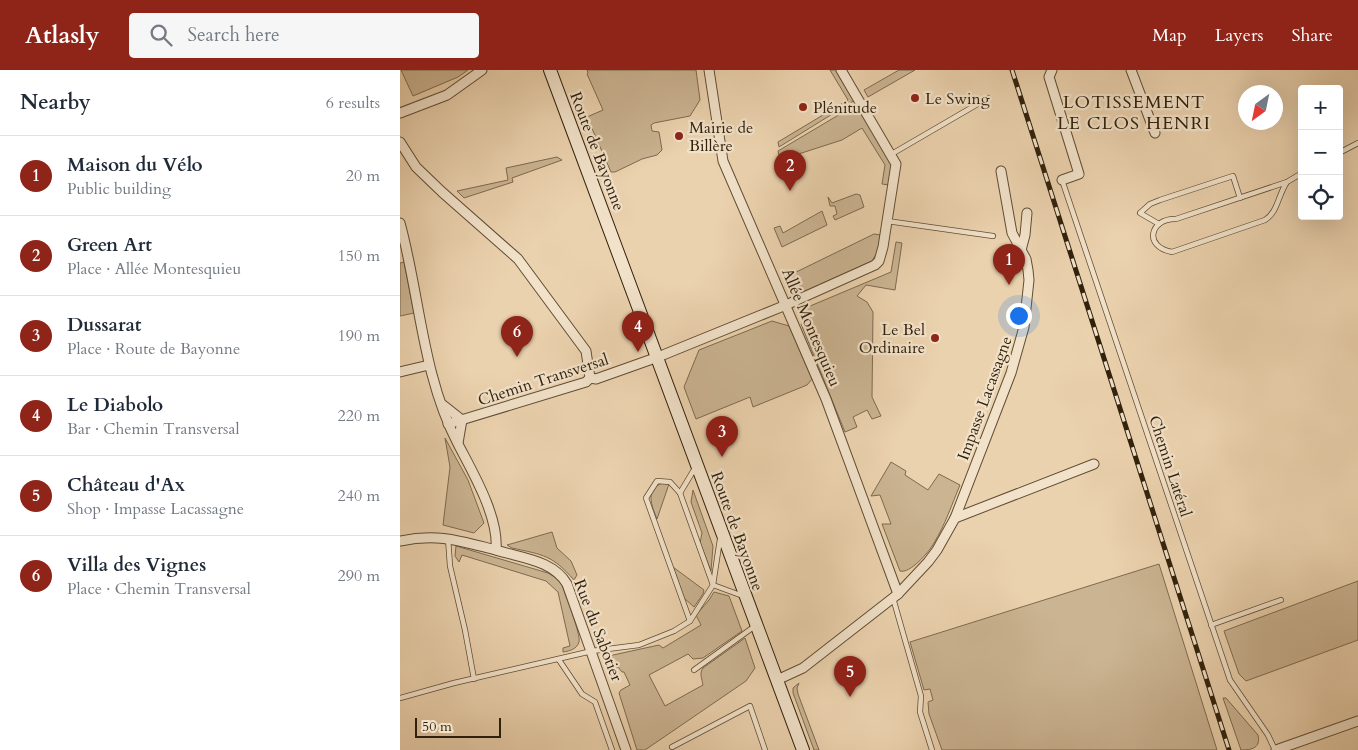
<!DOCTYPE html>
<meta charset="utf-8">
<style>
:root{--surface:#fff;--page:#f6f6f7;--text:#1f2937;--muted:#747a83;--line:#e0e1e3;--accent:#8f2418}
body{margin:0;font-family:Cardo,serif;background:var(--page);color:var(--text)}
.controls{position:absolute;right:15px;top:15px;display:grid;overflow:hidden;border-radius:5px;box-shadow:0 5px 20px #0002}
.controls button{width:45px;height:45px;display:grid;place-items:center;padding:0;border:0;border-bottom:1px solid var(--line);background:var(--surface);color:var(--text);font:25px sans-serif}
.compass{position:absolute;left:838px;top:15px;width:45px;height:45px;border-radius:50%;background:var(--surface);box-shadow:0 5px 20px #0002;rotate:213deg}
.scale{position:absolute;left:15px;bottom:12px;width:86px;box-sizing:border-box;padding-left:5px;border:2px solid #31210c;border-top:0;font-size:14px;line-height:18px;white-space:nowrap;color:#31210c;-webkit-text-stroke:4px #f2e2ca;paint-order:stroke}
.you{position:absolute;left:618px;top:245px;width:18px;height:18px;margin:-12px;border:4px solid #fff;border-radius:50%;background:#1a73e8;box-shadow:0 0 0 8px #1a73e833}
.badge{display:grid;place-items:center;width:32px;height:32px;border-radius:50%;background:var(--accent);color:#fff;font-size:16px;font-weight:700}
.pin{position:absolute;translate:-50% -41px;filter:drop-shadow(0 1px 2px #0008)}
.pin::after{content:'';position:absolute;top:26px;width:18px;height:15px;background:inherit;clip-path:polygon(0 0,100% 0,50% 100%)}
.list{margin:0;padding:0;list-style:none}
h2{display:flex;justify-content:space-between;align-items:center;height:65px;margin:0;padding:0 20px;font-size:21px}
h2 small{font-size:16px;font-weight:400;color:var(--muted)}
.list li{display:grid;grid-template-columns:32px 1fr auto;gap:15px;align-items:center;box-sizing:border-box;height:80px;padding:0 20px;border-top:1px solid var(--line)}
.list b{display:block;font-size:19px;white-space:nowrap}
.list p{margin:0;font-size:16px;white-space:nowrap;color:var(--muted)}
.list em{font-size:16px;font-style:normal;color:var(--muted)}
.icon{flex:none;width:28px;height:28px;fill:none;stroke:currentColor;stroke-width:2;stroke-linecap:round;stroke-linejoin:round}
.map{position:relative;flex:none;width:958px;height:680px;overflow:hidden}
header{display:flex;align-items:center;gap:30px;box-sizing:border-box;height:70px;padding:0 25px;background:var(--accent);color:#fff}
header strong{font-size:24px}
nav{display:flex;gap:28px;margin-inline-start:auto;font-size:18px}
.search{width:350px;height:45px;background:var(--page);display:flex;align-items:center;gap:12px;box-sizing:border-box;padding:0 18px;border-radius:5px;color:var(--muted);font-size:19px}
main{display:flex}
aside{flex:1;background:var(--surface)}
.map>svg:first-child{display:block}
</style>
<header>
<strong>Atlasly</strong>
<div class="search"><svg class="icon" aria-label="search" viewBox="0 0 24 24"><circle cx="10" cy="10" r="6"/><path d="M15 15l6 6"/></svg>Search here</div>
<nav><a>Map</a><a>Layers</a><a>Share</a></nav>
</header>
<main>
<aside>
<h2>Nearby<small>6 results</small></h2>
<ul class="list">
<li><span class="badge">1</span><div><b>Maison du Vélo</b><p>Public building</p></div><em>20 m</em></li>
<li><span class="badge">2</span><div><b>Green Art</b><p>Place · Allée Montesquieu</p></div><em>150 m</em></li>
<li><span class="badge">3</span><div><b>Dussarat</b><p>Place · Route de Bayonne</p></div><em>190 m</em></li>
<li><span class="badge">4</span><div><b>Le Diabolo</b><p>Bar · Chemin Transversal</p></div><em>220 m</em></li>
<li><span class="badge">5</span><div><b>Château d'Ax</b><p>Shop · Impasse Lacassagne</p></div><em>240 m</em></li>
<li><span class="badge">6</span><div><b>Villa des Vignes</b><p>Place · Chemin Transversal</p></div><em>290 m</em></li>
</ul>
</aside>
<div class="map">
<svg width="958" height="680" viewBox="0 0 958 680">
<rect width="100%" height="100%" fill="#ebd2ae"/>
<filter id="stains"><feTurbulence type="fractalNoise" baseFrequency=".004" numOctaves="4"/><feColorMatrix values="0 0 0 0 .2 0 0 0 0 .09 0 0 0 0 .02 0 0 0 .5 -.17"/></filter>
<radialGradient id="worn" r=".72"><stop offset=".6" stop-color="#630" stop-opacity="0"/><stop offset="1" stop-color="#630" stop-opacity=".3"/></radialGradient>
<g fill="#cbb492" stroke="#7e6a4f">
<path d="M1,0h67l-10,7 -45,19z"/>
<path d="M187,0h109l4,30 -10,16 -36,7 -3,2 1,6 7,1 3,18 -5,5 -15,4 -27,13h-4l-24,-55 16,-7 -16,-36 1,-1z"/>
<path d="M430,0h7l18,30 -76,47 -1,-5 70,-42z"/>
<path d="M499,0h16l-47,27 -4,-7z"/>
<path d="M457,34l36,61 -4,20 -7,-1 3,-19 -23,-37 -20,12 -62,20 -2,-9z"/>
<path d="M157,87l5,3 -50,18 1,4 -49,16 -7,-7 51,-11 -2,-12z"/>
<path d="M456,124l4,1 4,12 -29,13 -2,-4 4,-2 -2,-8h-5l-2,-9 4,6z"/>
<path d="M422,141l5,14 -45,22 -8,-19 6,-2 3,7z"/>
<path d="M474,164l7,1 -3,16 -6,10 -69,31 -9,-4 -6,-12z"/>
<path d="M496,172l6,1 -7,47 -29,-5 -9,11 10,6 6,10 -1,85 9,19 -9,3 -5,-9 -14,7 4,10 -12,5 -44,-108 6,-4 -4,-11 88,-37z"/>
<path d="M4,192l10,51 -14,3v-53z"/>
<path d="M372,251l17,5 23,53 -5,6 -54,22 -3,-10 -54,22 -12,-32 15,-37z"/>
<path d="M45,368l23,42 16,43 -10,10 -31,-8 7,-58z"/>
<path d="M491,392l15,9 -1,4 23,15 11,-16 21,11c-8,19 -15,40 -26,58 -5,9 -24,31 -34,28l-18,-47h9l-11,-29 -9,1z"/>
<path d="M263,413l6,1 -12,35c-5,-13 -13,-30 6,-36z"/>
<path d="M293,420l20,56 -2,25 -11,-28 2,-10 -11,-31z"/>
<path d="M152,462l5,16 14,13 6,14 -3,5c-22,-25 -30,-25 -62,-32l-5,-3z"/>
<path d="M56,476l92,27 10,6 4,6c3,10 19,49 17,57 -2,7 -9,9 -16,10v-4l7,-2 -12,-54 -12,-11 -84,-26 -3,7 -4,-6z"/>
<path d="M759,494l58,186h-275l-13,-36 -1,-12 5,-2 -3,-11 -6,1 -14,-48z"/>
<path d="M273,497l31,23 -1,4 -9,13 -10,-9z"/>
<path d="M958,511v59l-112,41 -7,-7 -15,-43z"/>
<path d="M314,522l15,4 13,35 -39,27 -10,1 -5,-5 -39,21 16,31 38,-21c-1,-6 -4,-12 0,-17l42,-30 10,30 -9,13 -101,69h-8l-18,-57 2,-3 9,-5 -6,-13h-2l-4,-5 -5,4 -4,-1c-2,-7 -2,-10 4,-15l46,-10 4,3 38,-23 -5,-10 13,-15z"/>
<path d="M399,613l-2,5 1,6 21,56h-5l-21,-57v-5z"/>
<path d="M823,628h3l32,37c3,13 -6,15 -17,15z"/>
</g>
<g fill="none" stroke-linecap="round" stroke-linejoin="round">
<g stroke="#604d34" stroke-width="6">
<g id="service">
<path d="M939,83l19,-10"/>
<path d="M490,85l98,-57"/>
<path d="M662,110l168,500 38,55 7,15"/>
<path d="M887,112c-9,13 -9,30 -22,38l-93,32c-29,-5 -22,-34 4,-33l111,-37 15,-9"/>
<path d="M487,151l106,15"/>
<path d="M759,154l-19,-11 10,-9 10,-4 73,-24 7,22"/>
<path d="M280,423l15,-25"/>
<path d="M48,468l2,28 15,64 9,49"/>
<path d="M493,528l28,98 -1,16 12,38"/>
<path d="M290,551l-44,-123 11,-17 13,1 10,11 33,92 30,11"/>
<path d="M811,555l70,-25"/>
<path d="M159,590l23,34 13,8 17,48"/>
<path d="M294,600l61,-44"/>
<path d="M0,628l54,-15 138,-32 47,-6 35,-14 16,-10 23,-36 7,-46"/>
<path d="M272,677l78,-41 15,44"/>
</g>
</g>
<g stroke="#604d34" stroke-width="11">
<g id="minor">
<path d="M309,0l14,91 103,238 72,195"/>
<path d="M652,0l-3,7 30,97 -17,6"/>
<path d="M731,0l24,63"/>
<path d="M0,43l47,-18 35,-25"/>
<path d="M0,72l16,25 26,25 76,67 68,92 4,27"/>
<path d="M0,153c20,73 22,152 58,221 15,29 41,73 38,106 25,8 57,10 71,34l59,166"/>
<path d="M621,180l4,-15 2,-22"/>
<path d="M0,302l29,-7"/>
<path d="M43,335l19,15 -4,23"/>
<path d="M48,354l138,-42 4,-4 6,1 62,-22 128,-52 89,-40 4,-4 4,-14 13,-83 -55,-94"/>
<path d="M555,448l56,-145 13,-46 5,-47 -1,-10 -2,-11 -14,-26 -11,-62"/>
<path d="M0,471c38,-8 60,0 96,9"/>
<path d="M377,610l26,-12 95,-74 30,-32 9,-12 18,-32 139,-54"/>
<path d="M876,680l82,-29"/>
</g>
</g>
<g stroke="#31210c" stroke-width="14">
<path id="secondary" d="M150,0l253,680"/>
</g>
<use href="#service" stroke="#f2e2ca" stroke-width="4.5"/>
<use href="#minor" stroke="#f2e2ca" stroke-width="9"/>
<use href="#secondary" stroke="#f2e2ca" stroke-width="12"/>
<g stroke="#31210c" stroke-width="5">
<path id="rail" d="M612,0l217,680"/>
</g>
<use href="#rail" stroke="#f2e2ca" stroke-width="3" stroke-dasharray="9" stroke-linecap="butt"/>
</g>
<g fill="#8f2418" stroke="#f2e2ca" stroke-width="2">
<circle cx="515" cy="28" r="5"/>
<circle cx="403" cy="37" r="5"/>
<circle cx="279" cy="66" r="5"/>
<circle cx="535" cy="268" r="5"/>
</g>
<g text-anchor="middle" stroke-width="4.5" stroke-linejoin="round" paint-order="stroke">
<g font-size="16" fill="#31210c" stroke="#f2e2ca" text-anchor="start">
<text x="525" y="34">Le Swing</text>
<text x="413" y="43">Plénitude</text>
<text x="289" y="63">Mairie de<tspan x="289" dy="18">Billère</tspan></text>
<text x="525" y="265" text-anchor="end">Le Bel<tspan x="525" dy="18">Ordinaire</tspan></text>
</g>
<g font-size="16" fill="#31210c" stroke="#f2e2ca">
<text transform="translate(198 81) rotate(69)" y="6">Route de Bayonne</text>
<text transform="translate(412 257) rotate(67)" y="6">Allée Montesquieu</text>
<text transform="translate(143 309) rotate(-18)" y="6">Chemin Transversal</text>
<text transform="translate(584 328) rotate(-70)" y="6">Impasse Lacassagne</text>
<text transform="translate(771 396) rotate(72)" y="6">Chemin Latéral</text>
<text transform="translate(338 461) rotate(70)" y="6">Route de Bayonne</text>
<text transform="translate(199 560) rotate(69)" y="6">Rue du Sabotier</text>
</g>
<g font-size="18" letter-spacing="1" fill="#31210c" stroke="#f2e2ca">
<text x="734" y="38">LOTISSEMENT<tspan x="734" dy="21">LE CLOS HENRI</tspan></text>
</g>
</g>
<rect width="100%" height="100%" filter="url(#stains)"/>
<rect width="100%" height="100%" fill="url(#worn)"/>
</svg>
<div class="controls">
<button>+</button>
<button>−</button>
<button><svg class="icon" aria-label="locate" viewBox="0 0 24 24"><circle cx="12" cy="12" r="6"/><path d="M12 2v4M12 18v4M2 12h4M18 12h4"/></svg></button>
</div>
<svg class="compass" viewBox="-18 -18 36 36"><path d="M0-13l5 13h-10z" fill="#e53935"/><path d="M0 13l5-13h-10z" fill="#747a83"/></svg>
<div class="scale">50 m</div>
<div class="you"></div>
<div class="pin badge" style="left:609px;top:215px">1</div>
<div class="pin badge" style="left:390px;top:121px">2</div>
<div class="pin badge" style="left:322px;top:387px">3</div>
<div class="pin badge" style="left:238px;top:282px">4</div>
<div class="pin badge" style="left:450px;top:627px">5</div>
<div class="pin badge" style="left:117px;top:287px">6</div>
</div>
</main>
